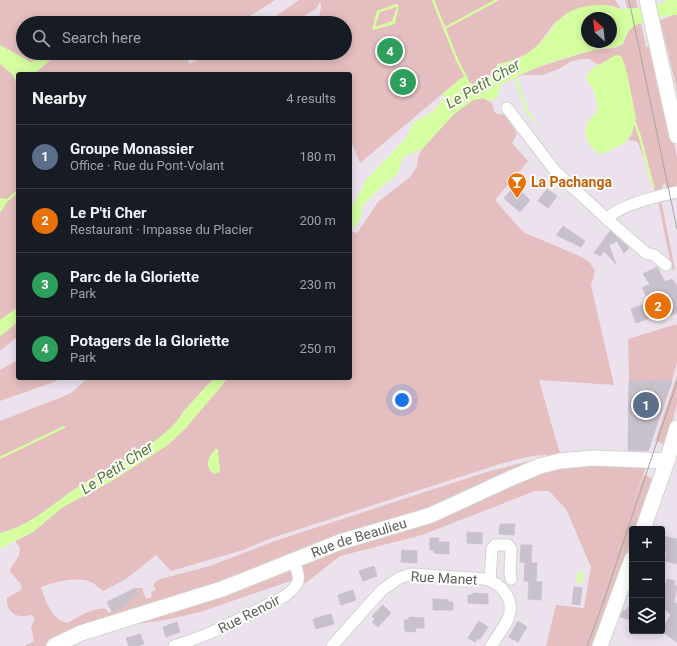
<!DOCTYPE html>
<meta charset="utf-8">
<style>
:root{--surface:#171b24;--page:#20242c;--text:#f1f3f6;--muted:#9ea1a6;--line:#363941;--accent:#1a73e8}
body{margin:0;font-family:Roboto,sans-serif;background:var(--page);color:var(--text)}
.controls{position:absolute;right:12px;bottom:12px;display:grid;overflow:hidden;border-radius:4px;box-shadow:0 2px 10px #0003}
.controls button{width:36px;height:36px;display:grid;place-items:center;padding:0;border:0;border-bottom:1px solid var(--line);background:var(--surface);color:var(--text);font:20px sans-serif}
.compass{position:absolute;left:581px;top:12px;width:36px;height:36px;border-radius:50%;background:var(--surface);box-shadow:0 2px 10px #0003;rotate:333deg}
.you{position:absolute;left:402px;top:400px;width:14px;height:14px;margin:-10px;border:3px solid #fff;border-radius:50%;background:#1a73e8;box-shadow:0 0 0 6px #1a73e833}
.badge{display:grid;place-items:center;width:26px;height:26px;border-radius:50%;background:var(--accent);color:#fff;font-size:13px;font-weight:700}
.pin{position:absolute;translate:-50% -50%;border:2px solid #fff;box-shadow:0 1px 4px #0006}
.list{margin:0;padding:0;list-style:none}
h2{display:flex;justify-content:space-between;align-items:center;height:52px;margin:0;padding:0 16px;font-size:17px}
h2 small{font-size:13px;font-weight:400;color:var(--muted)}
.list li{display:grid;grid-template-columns:26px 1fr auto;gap:12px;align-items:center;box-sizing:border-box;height:64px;padding:0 16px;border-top:1px solid var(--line)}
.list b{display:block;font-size:15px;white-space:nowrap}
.list p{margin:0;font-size:13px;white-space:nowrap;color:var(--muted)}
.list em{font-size:13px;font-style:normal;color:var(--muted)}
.icon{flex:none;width:22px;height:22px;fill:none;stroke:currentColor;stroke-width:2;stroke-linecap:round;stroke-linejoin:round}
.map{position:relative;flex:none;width:677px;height:646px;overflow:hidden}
.search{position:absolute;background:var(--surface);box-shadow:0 2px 10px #0003;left:16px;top:16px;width:336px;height:44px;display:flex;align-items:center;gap:10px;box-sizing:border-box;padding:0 14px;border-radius:22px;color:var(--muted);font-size:15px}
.panel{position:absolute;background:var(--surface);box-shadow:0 2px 10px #0003;left:16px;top:72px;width:336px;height:308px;border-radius:4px}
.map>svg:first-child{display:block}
</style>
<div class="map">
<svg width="677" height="646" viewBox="0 0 677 646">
<rect width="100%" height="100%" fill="#ebe2ed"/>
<g fill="#e5bfbf">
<path d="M0,0h275l-36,23h-216v30h172l-9,5 4,6 21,-11h26v5l11,-5h69l3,9v-9h25v-30h-27c0,-7 5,-15 2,-21l-4,7 -24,14h-26l33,-23h316l6,9 -9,-3 -57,16 -17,23 -10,8 -13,7 -17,4 -8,14 -16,7 -5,-3 -3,-6 -6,3 -100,84 -10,-24v-65h-332v262l-18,15z"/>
<path d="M625,0h11l10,47 6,-2 25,112v30l-10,3 -2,-8 -4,8 -6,2 -1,-8 -16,-41 -2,-2 -8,-1 4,-6 4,-17 -31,-55 -6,3 -10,-6h-8l-11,3 -11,7 -17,6h-19l-7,2 20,-9 56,-18 23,-2 8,-4 5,-12 4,-5z"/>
<path d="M674,15h3v75l-17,-70z"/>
<path d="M483,98l9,5 2,8 3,3 9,1 11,19 -5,9 16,18 -33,39 28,32 61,26 6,5 5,8 -4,14 23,100 -75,-5 21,74 -5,3c-17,-5 -35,2 -52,6l-231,75 -29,12 -72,21 -15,-16 -30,24 -23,12c-4,-3 -8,-7 -12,-9 -15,-6 -36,0 -50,5 4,14 11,32 26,36 11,-5 27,-17 39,-14l3,4 21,-11 -1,-3 9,-4 -3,-7h7l4,11 6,-2 -1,-5 5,-2 -3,-6 7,-5 50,-13 65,-25 165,-54 50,-16 47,-12 3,7 11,-3 9,6 38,-4 49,-1 -13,36 10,-25 10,4 -7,15 -12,35h-3v9l-38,108h-48l10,-41 28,3 7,-41 -25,-58 -17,-18h-14l-113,44 -82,21 -37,29 -9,4 5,-11 -99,34 -30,7 -89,14 -27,13h-30l10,-5 -3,-13 3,-8v-3l-3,-2c-3,0 -6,2 -9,1 -11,0 -16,-9 -15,-18l14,-8 1,-2 -2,-5 -10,-11c1,-9 10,-11 10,-24l-5,-7 18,-9 30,-25 49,-26 97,-81 19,-22h122v-147l7,2 21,-31 32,-25 7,-11 1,-8 4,-9 32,-35 19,-14z"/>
<path d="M661,200l14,69 -3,1 -14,-69z"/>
<path d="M677,324v38l-5,19 -43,-1 -1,-41z"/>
<path d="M18,360v18h42l-6,4 -54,19v-31z"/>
<path d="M677,375v29l-11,41 -11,-4z"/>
<path d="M88,378h126l-31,34c-15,29 -74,56 -103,74 -28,17 -46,39 -80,47v-112l62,-24 9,-4z"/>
</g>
<g fill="#d5fea1" fill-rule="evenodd">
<path d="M668,0h9v15c-10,0 -40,7 -47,14 -4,4 -5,10 -7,15 -11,5 -21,4 -33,7 -31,8 -65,18 -91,36l1,3 -2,2v5l-9,4 -6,-3 -10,2 -19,14 -32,35 -19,8 -5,16 -19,16 -17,18c1,10 -4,17 -12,23v-19l16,-31 41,-43 4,-10 5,-6 15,-8 6,-6 6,-7v-6l17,-15 7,-3 2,6 5,3 16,-7 8,-14c14,-3 27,-7 38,-17 17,-15 18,-31 43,-39 10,-3 22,-4 33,-2 3,1 6,3 9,3 3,1 6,-1 9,-1 14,0 25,-2 38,-8zM587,18h24v24h-24z"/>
<path d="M395,4l4,1 -4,19 -22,6 -1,-1 5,-18zM397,7l-5,14 -17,6 5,-15z"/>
<path d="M0,45l31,17 23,-9h7l-7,4 -20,17h-16v12l-6,-12 -12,-10z"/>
<path d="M616,55c4,1 4,0 6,3 5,8 11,47 14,59 -4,25 -13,29 -36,37 -11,-8 -20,-19 -11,-33 5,-7 8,-7 9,-16 -3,-5 -2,-9 -4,-14 -3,-6 -8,-8 -7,-16l6,-7z"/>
<path d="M0,198l9,1 -9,14z"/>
<path d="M18,307v15l-18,14v-16z"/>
<path d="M214,378h14l-42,50 -18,17 -56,36 -49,26 -30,25 -33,17v-16c33,-8 52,-30 80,-47 29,-18 88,-45 103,-74z"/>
<path d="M215,449h3c0,2 2,21 2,23l-6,2c-10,-8 -6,-16 1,-25z"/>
<path d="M578,572h5l-1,7 1,2 -1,2 -6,-1z"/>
</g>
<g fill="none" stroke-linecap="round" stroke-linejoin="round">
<g stroke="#d5fea1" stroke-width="2.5">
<path d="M433,0l25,62 8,15"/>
<path d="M445,28l52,-28"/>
<path d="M515,76l12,35 6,9"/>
<path d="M635,123l5,14 13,50"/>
<path d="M9,199l9,-8"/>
<path d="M0,458l64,-31"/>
</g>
</g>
<g fill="#c8c1cb" stroke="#cdc1d2">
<path d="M515,186l15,14 -10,12 -16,-14z"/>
<path d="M547,189l10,7 -9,12 -10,-7z"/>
<path d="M563,226l22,15 -4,6 -25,-12z"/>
<path d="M610,231l19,17 -5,5 -7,-12 -8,4 7,19 -12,-13 -3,5 -7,-3z"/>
<path d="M657,267l8,15 7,-3 5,7v27l-14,4 -1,-3 -26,9 -5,-14 19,-7 -8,-14 8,-4 -7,-10z"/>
<path d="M629,380l43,1 -24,70 -20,-1z"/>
<path d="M500,524h15l-1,11 -15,-1z"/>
<path d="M467,532l15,1v11l-15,-1z"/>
<path d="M662,536l15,3v25l-12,-3 2,-9 -5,-1z"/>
<path d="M430,538h9l-1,4h11v12l-15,-1v-3h-4z"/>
<path d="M521,545h11l-1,18 -11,-1z"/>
<path d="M402,550l15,1v12l-16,-1z"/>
<path d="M525,563h12l-1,19h6l-1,18 -13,-1 1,-18 5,1 -10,-1z"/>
<path d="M374,566l3,10 -14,5 -4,-10z"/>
<path d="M667,579l8,2 -1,4 3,1 -3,17h3v39l-16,-11 10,-16 -9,-8v-18l1,-6 3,1z"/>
<path d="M574,587l8,1 -2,17 -8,-1z"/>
<path d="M135,588l3,7 -9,4 1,3 -5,4 -13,6 -5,-10z"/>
<path d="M353,590l3,10 -15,5 -3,-10z"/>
<path d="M473,593l15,1v10l-20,-1v-8h5z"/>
<path d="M433,599l15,1v2h5v8h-20z"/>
<path d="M632,602v18l-12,-3 3,-7 2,1z"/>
<path d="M383,605l8,8 -13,14 -6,-5 3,-3 -3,-3z"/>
<path d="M331,614l3,10 -18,5 -3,-10z"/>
<path d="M409,617l15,1v10h-8l-1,4 -10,-1 -1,-11h5z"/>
<path d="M479,621l9,6 -8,12 -2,-1 -3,4 -7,-4z"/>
<path d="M518,621l9,6 -9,15 -9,-5z"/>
<path d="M177,622l3,10 -14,5 -3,-10z"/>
<path d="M140,634l4,10 -7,2h-8l-3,-8z"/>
</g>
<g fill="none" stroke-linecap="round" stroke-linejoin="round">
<g stroke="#d0d5ce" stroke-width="13">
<g id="street">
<path d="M507,108l49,64 51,47 39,34 8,2 12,10"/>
<path d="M607,219c12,-14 51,-23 70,-27"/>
<path d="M490,580l2,-31 3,-4h13l3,4 -1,23 1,7"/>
<path d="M174,646c40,-12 75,-32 111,-50 17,-13 15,-17 9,-35"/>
<path d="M332,646l50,-56 17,-12 12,-4 73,5c18,4 32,21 24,40 -4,9 -11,18 -17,27"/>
</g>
</g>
<g stroke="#d0d6cd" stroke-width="17">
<g id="secondary">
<path d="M647,0l30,136"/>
<path d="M643,529l24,-68 10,-33"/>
<path id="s1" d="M54,646l27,-13 141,-44 118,-47 91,-27 78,-36 31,-13 20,-5 33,-3 74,3"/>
<path d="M600,646l32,-87"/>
</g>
</g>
<use href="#street" stroke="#fff" stroke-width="11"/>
<use href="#secondary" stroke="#fff" stroke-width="15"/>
<g stroke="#a3a5a2" stroke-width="1">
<path d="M629,0l48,229"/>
<path d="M587,646l15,-40 75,-224"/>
</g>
</g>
<defs>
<g id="bar-pin" transform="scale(1)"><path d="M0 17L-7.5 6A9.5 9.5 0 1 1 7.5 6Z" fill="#e8710a" stroke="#fff"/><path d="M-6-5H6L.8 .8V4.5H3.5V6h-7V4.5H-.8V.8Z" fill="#fff"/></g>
</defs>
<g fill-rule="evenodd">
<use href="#bar-pin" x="517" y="182"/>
</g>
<g text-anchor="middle" stroke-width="4" stroke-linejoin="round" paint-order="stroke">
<g font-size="14" font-weight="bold" fill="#c56008" stroke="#fff" text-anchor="start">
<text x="531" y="187">La Pachanga</text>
</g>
<g font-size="14" fill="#5e635b" stroke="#fff">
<text dy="5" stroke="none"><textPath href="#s1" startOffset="324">Rue de Beaulieu</textPath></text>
<text transform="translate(444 578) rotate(3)" y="5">Rue Manet</text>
<text transform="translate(249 614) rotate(-27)" y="5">Rue Renoir</text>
</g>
<g font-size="15" font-style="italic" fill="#547b30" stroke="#fff">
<text transform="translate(483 84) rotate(-30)" y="5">Le Petit Cher</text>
<text transform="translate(117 468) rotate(-33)" y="5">Le Petit Cher</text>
</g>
</g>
</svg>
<div class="controls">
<button>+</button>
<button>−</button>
<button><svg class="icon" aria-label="layers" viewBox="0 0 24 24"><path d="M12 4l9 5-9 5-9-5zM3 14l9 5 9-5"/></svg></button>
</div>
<svg class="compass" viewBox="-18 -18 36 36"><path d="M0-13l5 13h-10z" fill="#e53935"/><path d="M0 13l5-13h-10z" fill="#9ea1a6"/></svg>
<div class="you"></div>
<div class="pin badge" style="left:646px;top:405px;background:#5c6f8a">1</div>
<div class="pin badge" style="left:658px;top:306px;background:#e8710a">2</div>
<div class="pin badge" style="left:403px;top:82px;background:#2e9e5b">3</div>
<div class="pin badge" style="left:390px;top:51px;background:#2e9e5b">4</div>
<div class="search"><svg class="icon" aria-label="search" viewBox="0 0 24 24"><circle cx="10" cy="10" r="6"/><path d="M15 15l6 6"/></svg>Search here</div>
<section class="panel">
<h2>Nearby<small>4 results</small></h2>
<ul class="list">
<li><span class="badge" style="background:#5c6f8a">1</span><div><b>Groupe Monassier</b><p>Office · Rue du Pont-Volant</p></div><em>180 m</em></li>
<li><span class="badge" style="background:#e8710a">2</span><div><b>Le P'ti Cher</b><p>Restaurant · Impasse du Placier</p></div><em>200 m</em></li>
<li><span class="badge" style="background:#2e9e5b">3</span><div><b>Parc de la Gloriette</b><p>Park</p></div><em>230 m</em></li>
<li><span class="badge" style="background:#2e9e5b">4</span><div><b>Potagers de la Gloriette</b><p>Park</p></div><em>250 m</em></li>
</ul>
</section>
</div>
